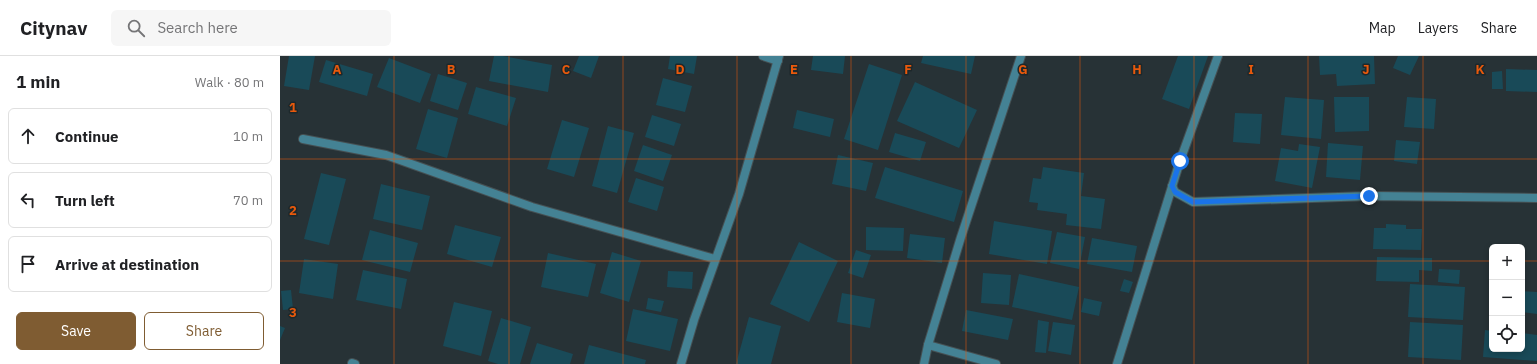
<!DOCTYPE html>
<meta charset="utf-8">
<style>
:root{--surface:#fff;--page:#f6f6f6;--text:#202124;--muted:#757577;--line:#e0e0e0;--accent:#7f5c32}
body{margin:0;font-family:"IBM Plex Sans",sans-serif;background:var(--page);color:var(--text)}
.controls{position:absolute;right:12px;bottom:12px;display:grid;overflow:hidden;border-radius:6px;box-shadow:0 2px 6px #0003}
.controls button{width:36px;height:36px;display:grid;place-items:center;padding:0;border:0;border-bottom:1px solid var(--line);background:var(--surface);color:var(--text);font:20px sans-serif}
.stop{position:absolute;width:12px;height:12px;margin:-9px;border:3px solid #1a73e8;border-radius:50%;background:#fff}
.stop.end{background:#1a73e8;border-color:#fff;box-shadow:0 1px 4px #0008}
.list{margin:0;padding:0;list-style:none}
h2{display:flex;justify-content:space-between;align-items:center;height:52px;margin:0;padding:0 16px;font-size:17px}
h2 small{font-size:13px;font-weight:400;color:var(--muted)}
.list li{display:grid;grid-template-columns:26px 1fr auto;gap:12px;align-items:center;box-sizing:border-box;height:56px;margin:0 8px 8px;padding:0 8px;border:1px solid var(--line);border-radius:6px}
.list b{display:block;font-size:15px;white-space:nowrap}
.list em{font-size:13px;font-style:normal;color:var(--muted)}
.actions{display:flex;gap:8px;padding:12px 16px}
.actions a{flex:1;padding:9px 0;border:1px solid var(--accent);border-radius:6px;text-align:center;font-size:14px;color:var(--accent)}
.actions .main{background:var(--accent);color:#fff}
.icon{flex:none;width:22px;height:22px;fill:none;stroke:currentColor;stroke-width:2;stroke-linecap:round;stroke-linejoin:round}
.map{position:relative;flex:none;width:1257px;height:308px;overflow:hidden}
header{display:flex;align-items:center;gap:24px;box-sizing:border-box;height:56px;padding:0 20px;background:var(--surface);border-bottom:1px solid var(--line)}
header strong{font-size:19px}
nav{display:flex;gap:22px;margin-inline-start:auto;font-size:14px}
.search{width:280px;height:36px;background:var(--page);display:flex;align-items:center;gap:10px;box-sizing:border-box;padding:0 14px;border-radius:6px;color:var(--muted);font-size:15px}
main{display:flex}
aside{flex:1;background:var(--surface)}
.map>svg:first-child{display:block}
</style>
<header>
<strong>Citynav</strong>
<div class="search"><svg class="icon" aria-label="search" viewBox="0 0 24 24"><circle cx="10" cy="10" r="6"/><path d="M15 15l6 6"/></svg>Search here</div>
<nav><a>Map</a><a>Layers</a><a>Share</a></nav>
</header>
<main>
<aside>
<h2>1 min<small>Walk · 80 m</small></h2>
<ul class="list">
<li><svg class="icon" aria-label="ahead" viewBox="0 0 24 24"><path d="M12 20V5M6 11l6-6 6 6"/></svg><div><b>Continue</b></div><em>10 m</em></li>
<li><svg class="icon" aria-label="left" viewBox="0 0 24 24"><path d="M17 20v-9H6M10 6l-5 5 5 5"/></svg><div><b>Turn left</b></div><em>70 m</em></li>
<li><svg class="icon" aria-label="arrive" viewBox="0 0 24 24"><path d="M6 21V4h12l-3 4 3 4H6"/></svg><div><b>Arrive at destination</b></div></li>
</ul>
<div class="actions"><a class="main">Save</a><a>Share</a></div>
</aside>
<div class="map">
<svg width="1257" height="308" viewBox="0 0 1257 308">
<rect width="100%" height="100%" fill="#273236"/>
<g fill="#194a58">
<path d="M9,0h26l-6,34 -25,-4z"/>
<path d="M214,0h9l49,9 -4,27 -59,-11z"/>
<path d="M299,0h20l-8,22 -18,-7z"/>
<path d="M390,0h27l-3,18 -26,-5z"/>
<path d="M533,0h32l-2,18 -32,-4z"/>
<path d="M643,0h52l-4,18 -50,-11z"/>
<path d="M898,0h30l-19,53 -27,-10z"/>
<path d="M1039,0h55l1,28 -38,2 -1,-12 -16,1z"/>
<path d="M1118,0h21l-9,19 -17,-7z"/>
<path d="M109,2l42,16 -11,29 -43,-16z"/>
<path d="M46,4l47,14 -6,22 -48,-14z"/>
<path d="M589,8l33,11 -24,75 -34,-11z"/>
<path d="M1226,13l31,1v22l-31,-1z"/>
<path d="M1222,15l1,18h-11v-17z"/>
<path d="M158,18l29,9 -9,27 -28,-9z"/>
<path d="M383,22l29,8 -7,26 -29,-7z"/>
<path d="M635,26l62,28 -18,38 -62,-27z"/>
<path d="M196,31l40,11 -9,28 -39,-12z"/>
<path d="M1005,41l39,3 -3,39 -40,-4z"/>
<path d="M1054,41h35v34l-34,1z"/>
<path d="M1127,41l29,2 -2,30 -30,-2z"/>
<path d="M148,53l30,9 -11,40 -31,-9z"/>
<path d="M517,54l37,9 -4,18 -37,-9z"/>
<path d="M955,57l27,1 -2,30 -27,-2z"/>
<path d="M372,59l29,9 -7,22 -29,-9z"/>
<path d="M282,64l27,8 -15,49 -27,-8z"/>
<path d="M328,70l26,7 -17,60 -25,-7z"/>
<path d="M615,77l31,9 -6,19 -31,-9z"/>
<path d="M1116,84l24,2 -3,22 -23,-3z"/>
<path d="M1048,87l35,3 -3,34 -34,-3z"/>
<path d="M1019,88l21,3 -8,41 -37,-7 6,-33 17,3z"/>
<path d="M363,89l29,10 -9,26 -29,-10z"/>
<path d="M558,99l35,8 -7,28 -34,-7z"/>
<path d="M605,111l78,24 -9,31 -79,-24z"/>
<path d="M763,111l41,6 -3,23 24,3 -4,30 -35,-4 1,-11 -30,-4 1,-7 -9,-1 4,-24 8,1z"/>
<path d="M41,117l25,6 -17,66 -25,-6z"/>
<path d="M356,122l28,9 -7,24 -29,-9z"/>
<path d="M101,128l49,12 -8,34 -49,-11z"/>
<path d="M714,165l58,10 -5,33 -58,-10z"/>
<path d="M1106,168l20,1v4h16l-1,21 -48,-1 1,-21h12z"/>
<path d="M175,169l46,12 -9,30 -45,-13z"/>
<path d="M586,171l38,1 -1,23 -37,-1z"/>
<path d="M90,174l48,13 -8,29 -48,-12z"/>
<path d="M777,176l28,5 -6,32 -29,-6z"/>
<path d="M630,178l35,4 -3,25 -35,-5z"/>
<path d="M812,182l45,8 -5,26 -45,-8z"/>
<path d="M519,186l39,19 -29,61 -39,-18z"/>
<path d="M576,194l15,5 -8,23 -15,-5z"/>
<path d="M332,196l29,9 -12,41 -29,-9z"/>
<path d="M268,197l48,11 -8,33 -47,-10z"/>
<path d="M1097,201l55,1v13l-13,-1v12l-43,-1z"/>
<path d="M24,203l34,5 -5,35 -34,-6z"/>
<path d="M1159,213l21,1 -1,14 -21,-2z"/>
<path d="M83,214l44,9 -6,30 -45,-9z"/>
<path d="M388,215l25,1 -1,17 -25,-2z"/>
<path d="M703,217l28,2 -2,30 -28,-2z"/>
<path d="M739,218l60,13 -7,33 -60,-13z"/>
<path d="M844,223l9,3 -4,11 -9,-2z"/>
<path d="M1130,228l55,3 -2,33 -55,-3z"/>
<path d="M11,234l2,19 -10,1 -2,-19z"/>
<path d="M1242,235l15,1v22l-15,-2z"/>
<path d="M562,237l33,6 -5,29 -33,-6z"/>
<path d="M368,242l16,3 -3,11 -15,-3z"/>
<path d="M804,242l18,4 -3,14 -18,-4z"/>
<path d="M174,246l38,9 -11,45 -38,-10z"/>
<path d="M353,253l45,10 -8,32 -44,-10z"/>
<path d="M686,254l47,9 -5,21 -46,-9z"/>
<path d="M469,261l32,9 -10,38h-35z"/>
<path d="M221,262l30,9 -11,37h-22l-10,-3z"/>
<path d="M758,264l11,2 -3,31 -11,-1z"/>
<path d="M773,266l22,3 -4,30 -23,-4z"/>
<path d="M1130,266l53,3 -2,35 -53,-3z"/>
<path d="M0,270l5,2 -5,12z"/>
<path d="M1205,274l7,1v18h30v-16l15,2v26l-54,-4z"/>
<path d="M257,287l36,11 -3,10h-40z"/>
<path d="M309,289l57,15 -1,4h-61z"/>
</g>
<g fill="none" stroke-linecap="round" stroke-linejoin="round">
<g stroke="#455053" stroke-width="10">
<g id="minor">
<path d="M483,0l15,5"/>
<path d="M23,83l83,16 146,52 183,52"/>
<path d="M892,130l3,6 18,10 176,-6 168,2"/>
<path d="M648,289l68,19"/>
<path d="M72,307l3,1"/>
<path d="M401,308l13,-44 45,-126 40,-138"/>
<path d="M644,308l4,-19 33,-108 60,-181"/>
<path d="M837,308l63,-203 38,-105"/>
</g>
</g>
<use href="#minor" stroke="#448294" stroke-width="8"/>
</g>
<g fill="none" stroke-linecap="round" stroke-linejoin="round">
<path stroke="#1a73e8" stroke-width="5" d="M900,105l-8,25 3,6 18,10 176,-6"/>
</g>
<path fill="none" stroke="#e8590c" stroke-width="1" stroke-opacity="0.55" d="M114,0v308M229,0v308M343,0v308M457,0v308M571,0v308M686,0v308M800,0v308M914,0v308M1028,0v308M1143,0v308M0,103h1257M0,205h1212M1242,205h15"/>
<g font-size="13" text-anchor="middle" font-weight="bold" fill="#e8590c" stroke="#1d282b" stroke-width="3" stroke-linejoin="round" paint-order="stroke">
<text x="57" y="18">A</text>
<text x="171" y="18">B</text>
<text x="286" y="18">C</text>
<text x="400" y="18">D</text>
<text x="514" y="18">E</text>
<text x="628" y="18">F</text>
<text x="743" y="18">G</text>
<text x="857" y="18">H</text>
<text x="971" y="18">I</text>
<text x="1086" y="18">J</text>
<text x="1200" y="18">K</text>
<text x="13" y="56">1</text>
<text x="13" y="159">2</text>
<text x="13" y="261">3</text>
</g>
</svg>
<div class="controls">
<button>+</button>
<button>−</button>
<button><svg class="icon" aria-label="locate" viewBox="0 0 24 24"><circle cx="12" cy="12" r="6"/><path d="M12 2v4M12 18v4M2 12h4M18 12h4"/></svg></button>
</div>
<div class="stop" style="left:900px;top:105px"></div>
<div class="stop end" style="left:1089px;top:140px"></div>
</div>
</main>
